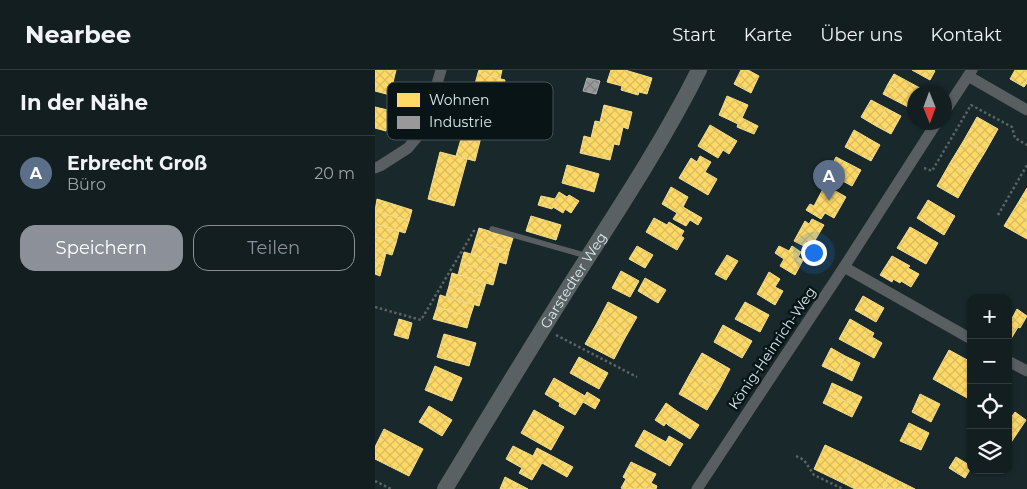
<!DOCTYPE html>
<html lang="de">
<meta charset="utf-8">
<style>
:root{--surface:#131e20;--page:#1c2729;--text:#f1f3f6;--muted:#9da2a5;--line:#323c3e;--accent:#8c9099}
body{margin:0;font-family:Montserrat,sans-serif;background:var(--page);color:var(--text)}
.controls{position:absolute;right:15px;bottom:15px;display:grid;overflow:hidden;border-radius:10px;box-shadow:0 1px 4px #0004}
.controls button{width:45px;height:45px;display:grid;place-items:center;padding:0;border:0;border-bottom:1px solid var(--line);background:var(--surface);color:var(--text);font:25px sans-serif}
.compass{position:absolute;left:532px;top:15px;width:45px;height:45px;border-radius:50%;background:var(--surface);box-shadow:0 1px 4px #0004;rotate:179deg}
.you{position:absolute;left:438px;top:182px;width:18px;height:18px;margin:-12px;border:4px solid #fff;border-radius:50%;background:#1a73e8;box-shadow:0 0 0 8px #1a73e833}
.badge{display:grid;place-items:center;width:32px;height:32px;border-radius:50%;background:var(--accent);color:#fff;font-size:16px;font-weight:700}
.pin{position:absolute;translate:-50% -41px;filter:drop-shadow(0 1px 2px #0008)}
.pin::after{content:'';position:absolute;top:26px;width:18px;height:15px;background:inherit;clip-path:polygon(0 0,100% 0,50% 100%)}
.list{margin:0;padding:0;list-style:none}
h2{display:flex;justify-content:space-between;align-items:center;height:65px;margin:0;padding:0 20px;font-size:21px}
h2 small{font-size:16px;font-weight:400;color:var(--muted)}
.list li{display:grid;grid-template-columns:32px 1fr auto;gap:15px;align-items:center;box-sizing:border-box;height:75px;padding:0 20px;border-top:1px solid var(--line)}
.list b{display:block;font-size:19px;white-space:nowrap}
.list p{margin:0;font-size:16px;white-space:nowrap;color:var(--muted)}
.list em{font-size:16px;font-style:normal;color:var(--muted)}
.actions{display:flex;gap:10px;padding:15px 20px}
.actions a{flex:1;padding:11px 0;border:1px solid var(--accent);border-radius:15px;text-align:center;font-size:18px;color:var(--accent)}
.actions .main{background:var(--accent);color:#fff}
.icon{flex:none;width:28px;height:28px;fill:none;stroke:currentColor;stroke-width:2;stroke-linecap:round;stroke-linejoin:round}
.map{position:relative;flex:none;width:652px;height:419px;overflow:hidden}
header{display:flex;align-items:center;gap:30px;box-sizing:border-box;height:70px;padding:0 25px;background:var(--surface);border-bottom:1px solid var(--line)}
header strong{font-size:24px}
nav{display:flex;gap:28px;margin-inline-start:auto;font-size:18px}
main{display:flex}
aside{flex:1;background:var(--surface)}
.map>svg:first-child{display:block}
</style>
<header>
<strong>Nearbee</strong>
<nav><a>Start</a><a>Karte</a><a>Über uns</a><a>Kontakt</a></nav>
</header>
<main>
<aside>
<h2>In der Nähe<small></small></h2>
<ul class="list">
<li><span class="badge" style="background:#5c6f8a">A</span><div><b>Erbrecht Groß</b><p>Büro</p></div><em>20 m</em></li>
</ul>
<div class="actions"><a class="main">Speichern</a><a>Teilen</a></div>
</aside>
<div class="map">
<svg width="652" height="419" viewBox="0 0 652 419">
<defs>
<pattern id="homes-cross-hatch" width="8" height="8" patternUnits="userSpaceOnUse" patternTransform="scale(1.25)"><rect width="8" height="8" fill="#ffd966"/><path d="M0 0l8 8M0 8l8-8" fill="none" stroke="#d9bb60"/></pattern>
<pattern id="industry-cross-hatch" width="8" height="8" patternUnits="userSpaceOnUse" patternTransform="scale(1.25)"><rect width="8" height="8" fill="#999"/><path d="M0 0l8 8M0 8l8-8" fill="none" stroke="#7e8080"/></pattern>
</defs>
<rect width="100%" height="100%" fill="#19282a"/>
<g fill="url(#homes-cross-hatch)" stroke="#f3dd8e">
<path d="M0,0h21l-6,25 -15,-4z"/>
<path d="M104,0h23l-2,9 -22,-6z"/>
<path d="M236,0h14l27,8 -5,16 -8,-2 -1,3 -17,-5 1,-4 -15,-4z"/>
<path d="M366,0h7l11,6 -8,17 -17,-9z"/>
<path d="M537,0h22l1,1 -5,9z"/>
<path d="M640,0h12v13l-3,4 -14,-8z"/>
<path d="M103,3l27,7 -2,11 -28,-7z"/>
<path d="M519,4l26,14 -2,4h-3v6l-27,-14z"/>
<path d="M513,14l27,14 -5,10 -27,-14z"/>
<path d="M352,26l21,9 -6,13 16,8 -4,8 -17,-7 1,-3 -19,-9z"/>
<path d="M496,30l15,8 -10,18 -15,-9z"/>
<path d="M229,35l28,7 -4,17 -5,-2 -4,18 -5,-1 -4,16 -30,-7 4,-17 7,2 4,-17 5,1z"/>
<path d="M0,37l17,4 -6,20 -11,-3z"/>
<path d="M511,38l15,8 -10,18 -15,-8z"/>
<path d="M602,47l21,12 -13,23 -21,-12z"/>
<path d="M335,55l27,16 -8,13 -6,-4 -5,8 -20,-12z"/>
<path d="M89,59l18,4 -7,28 -19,-5z"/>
<path d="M479,60l26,15 -9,16 -26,-14z"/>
<path d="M589,70l21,12 -14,23 -21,-12z"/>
<path d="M65,82l27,7 -13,47 -26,-7z"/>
<path d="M325,86l11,6 -6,10 12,7 -9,16 -29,-17 12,-20 6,4z"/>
<path d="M461,87l25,13 -9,16 -24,-13z"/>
<path d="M575,93l21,12 -13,23 -21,-12z"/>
<path d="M192,95l32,9 -5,18 -32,-9z"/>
<path d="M450,115l21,12 -12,21 -9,-5 -4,6 -15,-9 4,-6 4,2z"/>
<path d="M296,117l17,10 -5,10 19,11 -4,7 -8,-5 -4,6 -13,-7 4,-6 -15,-9z"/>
<path d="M652,118v20l-9,-5z"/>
<path d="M184,122l8,5 2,-2 10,6 -8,12 -6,-4 -2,4 -10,-6 -1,2 -14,-4 3,-9 14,3z"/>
<path d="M2,129l35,11 -3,11 -34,-10z"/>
<path d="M553,130l27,16 -11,19 -27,-17z"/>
<path d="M643,133l9,5v31l-23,-13z"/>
<path d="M0,141l34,10 -4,12 -30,-9z"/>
<path d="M156,146l30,9 -5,15 -30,-9z"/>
<path d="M279,148l13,7 2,-3 15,9 -3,5 3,2 -7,12 -31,-18z"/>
<path d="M437,149l12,6 -14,24 -16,-8 11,-20 4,3z"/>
<path d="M0,154l24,7 -3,12 -21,-6z"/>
<path d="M535,157l28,16 -12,21 -29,-16z"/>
<path d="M104,158l34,10 -4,13 -34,-10z"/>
<path d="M0,167l21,6 -4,12 -17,-5z"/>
<path d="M100,171l34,10 -3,13 -35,-10z"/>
<path d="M262,176l16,9 -8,13 -16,-9z"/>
<path d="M404,176l10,5 3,-5 9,6 -3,5 5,3 -8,15 -15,-9 4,-7 -9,-6z"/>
<path d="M0,180l11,3 -3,12 -8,-3z"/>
<path d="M89,182l35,10 -3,12 -35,-11z"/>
<path d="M352,185l11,6 -12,19 -11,-6z"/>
<path d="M517,186l18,10 -2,2 11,6 -8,13 -10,-6 -1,2 -7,-4 -1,3 -12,-7z"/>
<path d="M0,192l8,3 -3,11 -5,-2z"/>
<path d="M86,193l35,11 -3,11 -35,-10z"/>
<path d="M246,201l18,10 -9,16 -18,-9z"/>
<path d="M394,202l11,7 -5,8 8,4 -8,14 -18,-11z"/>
<path d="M77,203l34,10 -4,13 -33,-10z"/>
<path d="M270,208l21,12 -8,13 -20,-12z"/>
<path d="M74,216l33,10 -3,10 -33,-10z"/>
<path d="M65,225l34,10 -4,12 -33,-10z"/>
<path d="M488,226l21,12 -8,14 -21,-12z"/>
<path d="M233,232l29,15 -12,21 -28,-15z"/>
<path d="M370,232l24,13 -9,17 -25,-13z"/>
<path d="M62,237l33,10 -3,11 -34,-9z"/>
<path d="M642,239l10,7 -7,12 -2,-1 -10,17v-23l2,1z"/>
<path d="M24,249l13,4 -4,16 -14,-4z"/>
<path d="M475,249l24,14 -2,4 10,6 -8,15 -35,-19z"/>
<path d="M222,253l28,15 -11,21 -29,-15z"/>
<path d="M348,255l29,16 -10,17 -28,-16z"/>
<path d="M69,264l32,9 -7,23 -32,-9z"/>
<path d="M456,278l14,8 -8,17 -15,-7z"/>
<path d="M574,280l22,12v34l-2,3 -36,-20z"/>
<path d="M327,283l28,16 -11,21 -29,-16z"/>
<path d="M470,286l15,7 -8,18 -15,-8z"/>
<path d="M204,287l29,16 -9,16 -29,-16z"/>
<path d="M60,296l27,12 -10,23 -27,-11z"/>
<path d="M315,304l29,16 -12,20 -28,-16z"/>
<path d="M179,308l31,18 2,-4 13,8 -5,9 -12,-7 -8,13 -16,-9 1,-3 -15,-9z"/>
<path d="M457,313l30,14 -5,10 -29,-14z"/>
<path d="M453,323l29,14 -5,10 -29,-14z"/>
<path d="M545,324l20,10 -9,18 -19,-10z"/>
<path d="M291,333l11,8 -9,14 -2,-2 -2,3 -9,-6z"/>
<path d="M54,336l23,14 -10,16 -23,-14z"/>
<path d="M159,340l30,17 -13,23 -30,-17z"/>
<path d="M302,341l22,14 -9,14 -22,-14z"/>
<path d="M640,342l11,8 -18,27v-25z"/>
<path d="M534,353l20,10 -8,17 -21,-9z"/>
<path d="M9,359l39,20 -14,27 -34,-17v-12z"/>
<path d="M269,360l22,12 3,-6 14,8 -13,22 -35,-20z"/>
<path d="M450,375l32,15 -12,24 -31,-15z"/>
<path d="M138,376l20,10 4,-8 36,19 -6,10 -25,-14 -10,17 -13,-7 3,-5 -16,-9z"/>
<path d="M581,387l15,9v2l-6,10 -16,-10z"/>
<path d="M482,390l32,16 -6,13h-28l-10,-5z"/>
<path d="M256,392l25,12 -5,9 6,3 -1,3h-33l-2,-1 5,-9 -3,-2z"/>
<path d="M514,406l26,13h-32z"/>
<path d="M130,407l23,12h-28z"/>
</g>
<path fill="url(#industry-cross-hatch)" stroke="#acb0b1" d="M212,8l13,3 -4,13 -13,-3z"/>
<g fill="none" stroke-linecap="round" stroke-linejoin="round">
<g stroke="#5c6364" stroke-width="2.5" stroke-dasharray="2.5 2.5" stroke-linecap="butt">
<path d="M549,98l8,3 39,-66 41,22 3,11 12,7"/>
<path d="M623,145l29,-50"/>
<path d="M0,237l46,13 54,-91"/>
<path d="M181,265l81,42"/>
<path d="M421,386l8,4 10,15 29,14"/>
<path d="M0,411l16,8"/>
</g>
<path stroke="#595e60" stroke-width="5.5" d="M117,159l95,27"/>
<g stroke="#595e60" stroke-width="11">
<path d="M593,6l59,34"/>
<path d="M570,41l27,-41"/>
<path d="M0,98l5,-2 28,-18 14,-17 10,-30 9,-31"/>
<path d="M469,197l127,72"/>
<path d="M633,291l19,10"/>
<path d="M322,419l147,-222 93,-145"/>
</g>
<path stroke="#596162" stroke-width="16" id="s1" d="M70,419c42,-69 84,-139 127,-207 44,-69 90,-138 127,-212"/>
</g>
<g text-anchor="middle" stroke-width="5" stroke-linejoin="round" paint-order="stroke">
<g font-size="14" fill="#d7e7ea" stroke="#081416">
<text dy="5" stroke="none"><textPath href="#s1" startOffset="245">Garstedter Weg</textPath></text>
<text transform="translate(397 278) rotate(-56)" y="5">König-Heinrich-Weg</text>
</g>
</g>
<rect x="12" y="12" width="166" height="58" rx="8" fill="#081416" stroke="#465356" stroke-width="1"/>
<rect x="22" y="23" width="23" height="14" fill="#ffd966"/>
<rect x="22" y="46" width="23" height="13" fill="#999"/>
<g font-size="14" fill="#d7e7ea">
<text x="54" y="35">Wohnen</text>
<text x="54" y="57">Industrie</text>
</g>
</svg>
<div class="controls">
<button>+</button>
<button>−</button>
<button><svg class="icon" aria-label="locate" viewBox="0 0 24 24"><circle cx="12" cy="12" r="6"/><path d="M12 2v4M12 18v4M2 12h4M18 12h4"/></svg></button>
<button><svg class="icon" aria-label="layers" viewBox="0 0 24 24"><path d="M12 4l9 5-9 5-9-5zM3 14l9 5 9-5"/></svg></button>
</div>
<svg class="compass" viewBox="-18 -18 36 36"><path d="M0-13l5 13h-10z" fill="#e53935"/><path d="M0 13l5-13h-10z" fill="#9da2a5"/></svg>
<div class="you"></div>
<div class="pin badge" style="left:454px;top:131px;background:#5c6f8a">A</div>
</div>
</main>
